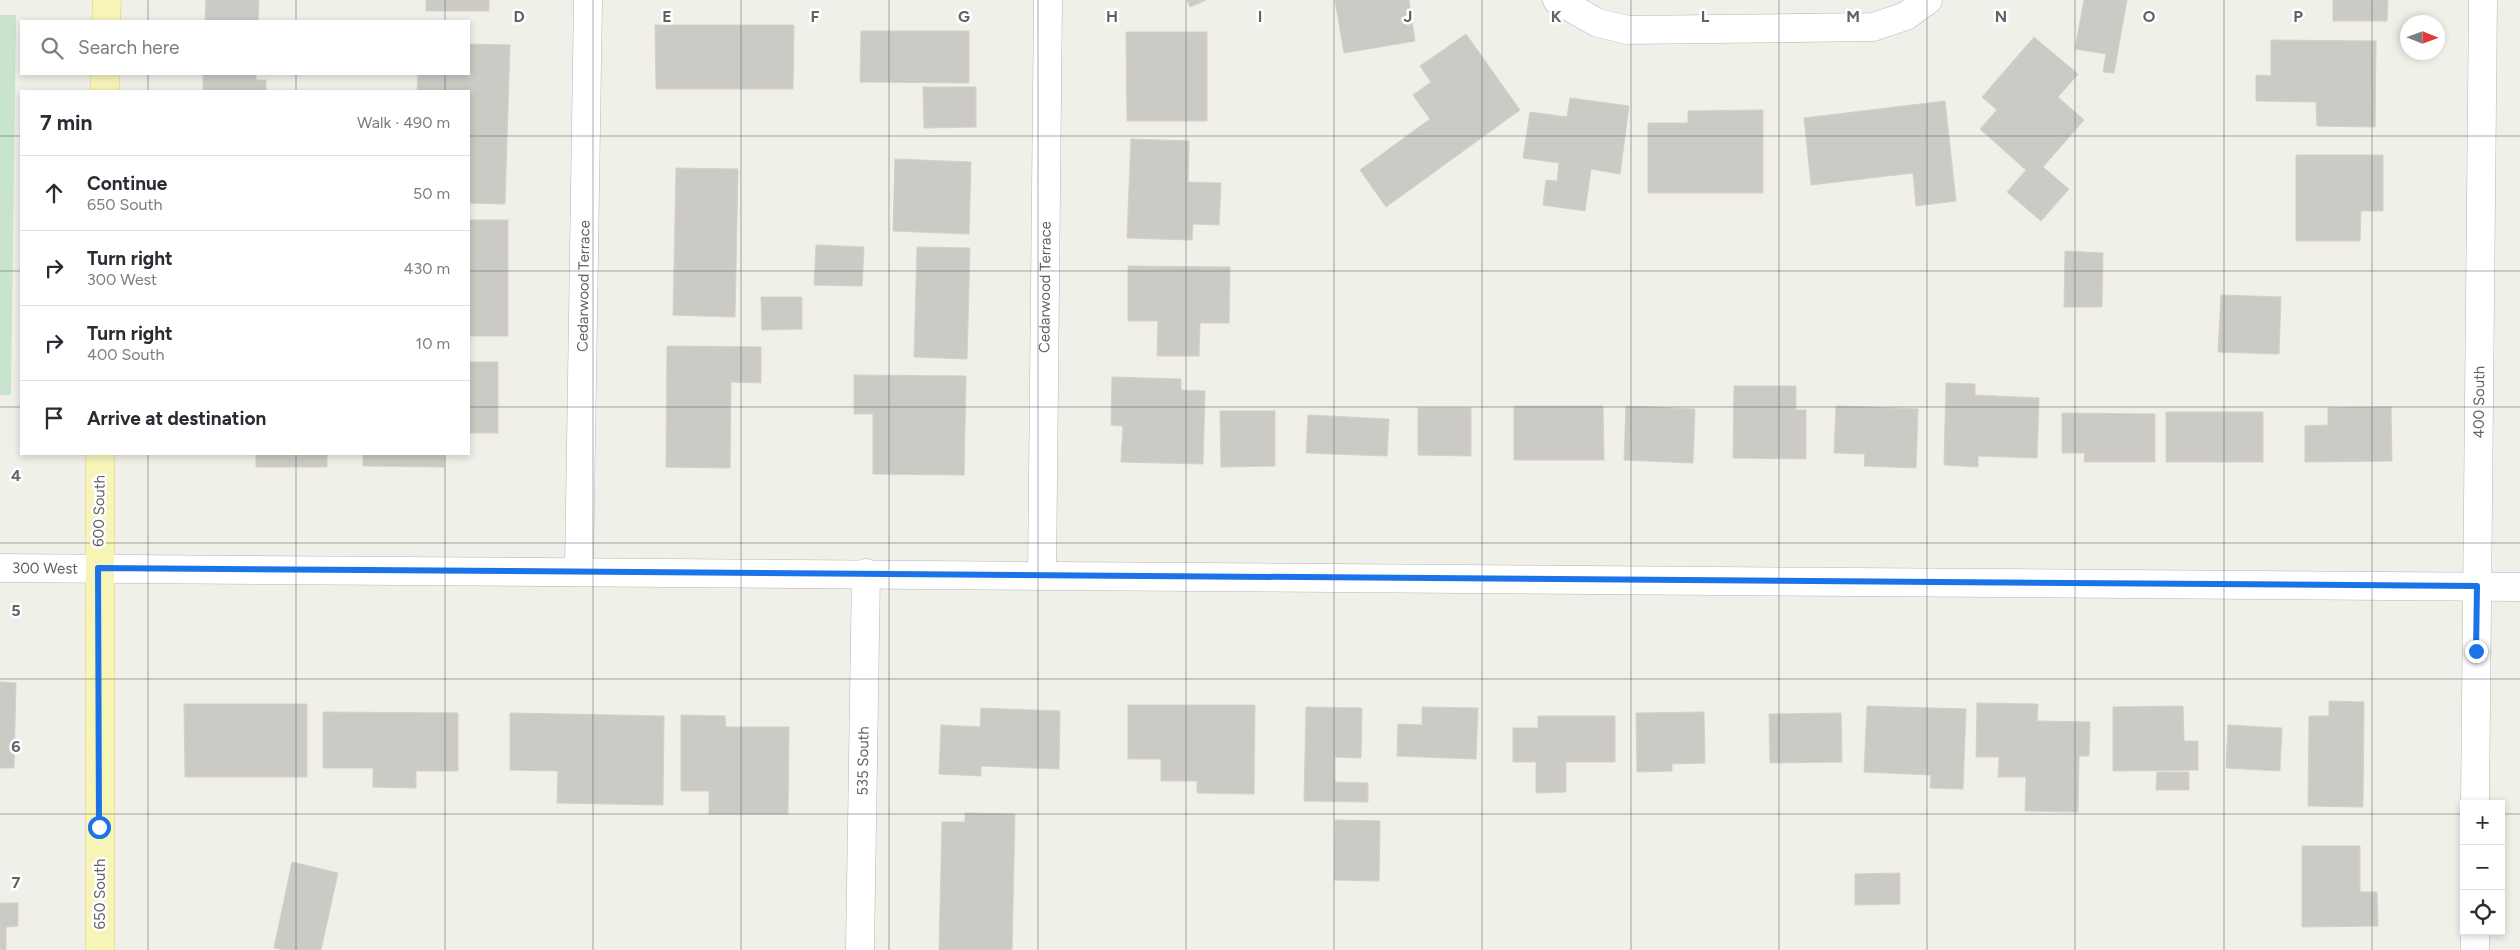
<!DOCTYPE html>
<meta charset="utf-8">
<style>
:root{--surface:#fff;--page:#f2f2f3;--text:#2b2b33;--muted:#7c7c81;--line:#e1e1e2}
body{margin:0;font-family:Figtree,sans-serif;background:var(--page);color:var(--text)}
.controls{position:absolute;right:15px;bottom:15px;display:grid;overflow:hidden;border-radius:0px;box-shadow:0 2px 8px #0003}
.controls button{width:45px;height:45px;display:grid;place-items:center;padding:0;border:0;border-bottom:1px solid var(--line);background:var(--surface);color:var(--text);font:25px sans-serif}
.compass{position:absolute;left:2400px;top:15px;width:45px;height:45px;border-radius:50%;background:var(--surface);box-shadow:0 2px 8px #0003;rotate:91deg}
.stop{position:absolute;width:15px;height:15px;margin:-11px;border:4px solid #1a73e8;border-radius:50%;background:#fff}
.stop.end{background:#1a73e8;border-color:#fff;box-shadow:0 1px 5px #0008}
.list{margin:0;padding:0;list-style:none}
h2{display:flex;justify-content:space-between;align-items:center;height:65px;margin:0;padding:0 20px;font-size:21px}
h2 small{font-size:16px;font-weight:400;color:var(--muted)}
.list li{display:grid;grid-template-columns:32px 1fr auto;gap:15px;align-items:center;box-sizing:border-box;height:75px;padding:0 20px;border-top:1px solid var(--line)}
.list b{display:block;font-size:19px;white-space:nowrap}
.list p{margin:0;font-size:16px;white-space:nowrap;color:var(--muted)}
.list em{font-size:16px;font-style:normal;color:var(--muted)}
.icon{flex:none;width:28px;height:28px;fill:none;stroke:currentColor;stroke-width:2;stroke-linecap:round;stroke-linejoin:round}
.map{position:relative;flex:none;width:2520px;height:950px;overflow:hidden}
.search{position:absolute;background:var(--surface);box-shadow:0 2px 8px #0003;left:20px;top:20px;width:450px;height:55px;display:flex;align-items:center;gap:12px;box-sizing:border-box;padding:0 18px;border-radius:0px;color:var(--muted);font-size:19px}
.panel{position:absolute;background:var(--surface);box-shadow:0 2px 8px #0003;left:20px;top:90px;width:450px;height:365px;border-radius:0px}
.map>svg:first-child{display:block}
</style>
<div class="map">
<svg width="2520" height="950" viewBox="0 0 2520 950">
<rect width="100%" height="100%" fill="#f0efe8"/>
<path fill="#c8e4cc" d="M0,15h16l-5,380h-11z"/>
<g fill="#cbcac5" stroke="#d4d2c7">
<path d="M206,0h53l-1,21h-53z"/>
<rect x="426" y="0" width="63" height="11"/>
<path d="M1187,0h19l-16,7z"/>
<path d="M1335,0h74l6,41 -71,12z"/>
<path d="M2084,0h43l-13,73 -11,-1 3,-18 -31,-5z"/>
<path d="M2333,0h55l-1,21h-54z"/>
<path d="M655,25h139l-1,64h-137z"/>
<path d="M861,31h108v52l-109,-1z"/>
<path d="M1126,32h81v89h-80z"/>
<path d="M1466,34l54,76 -134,97 -26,-37 70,-51 -17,-24 18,-13 -11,-16z"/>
<path d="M2034,37l44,37 -20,23 26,23 -41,47 26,22 -28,32 -34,-29 19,-22 -46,-41 17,-19 -15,-13z"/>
<path d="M2271,40l105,1 -1,86 -58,-1 -1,-24 -60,-1v-26l15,1z"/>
<path d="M469,44l41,1 -5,159 -36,-1v-112h-52l1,-17h51z"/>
<path d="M203,74h53v6h10v11h-63z"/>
<path d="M923,87h53v40l-52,1z"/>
<path d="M1570,98l59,8 -9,68 -29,-5 -6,42 -42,-6 3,-25 11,1 2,-18 -36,-5 7,-46 37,5z"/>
<path d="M1945,101l11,100 -40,5 -3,-33 -102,12 -7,-67z"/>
<path d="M1763,110v83h-115v-70h40v-12z"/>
<path d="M1131,139l58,2 -1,41 33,1 -2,42 -26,-1 -1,16 -65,-2z"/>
<path d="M2296,155h87v56h-22l-1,30h-64z"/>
<path d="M895,159l76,3 -2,72 -76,-3z"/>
<path d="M676,168l62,1 -3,148 -62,-2z"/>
<rect x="469" y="220" width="39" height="116"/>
<path d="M816,245l48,2 -2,39 -48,-1z"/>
<path d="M917,247l53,1 -3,111 -53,-2z"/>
<path d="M2065,251l38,2 -1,54h-38z"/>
<path d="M1128,266l102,1 -1,56h-29l-1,33h-42l1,-35h-30z"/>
<path d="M2221,295l60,2 -2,57 -61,-2z"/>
<path d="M761,297h41v32l-40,1z"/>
<path d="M667,346l94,1v36l-30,-1 -1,86 -64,-1z"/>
<rect x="469" y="362" width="29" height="71"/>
<path d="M854,375l112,1 -2,99 -91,-1v-60h-19z"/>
<path d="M1112,377l69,2v11l24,1 -2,73 -82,-2 2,-36 -12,-1z"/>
<path d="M1946,383l29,1v11l64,3 -2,60 -59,-2v11l-34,-2z"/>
<path d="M1734,386h62v24h10v49l-73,-1z"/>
<path d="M1514,406h89l1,54h-90z"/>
<path d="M1626,406l69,3 -2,54 -69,-3z"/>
<path d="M1836,406l82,3 -2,59 -52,-2 1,-12 -31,-1z"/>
<path d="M2391,407l1,54 -87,1v-36l23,-1v-17z"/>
<path d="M1418,408h53v48l-53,-1z"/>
<path d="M1220,411h55v55l-54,1z"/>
<rect x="2166" y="412" width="97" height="50"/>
<path d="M2062,413l93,1v48h-71l1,-9h-23z"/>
<path d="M1308,415l81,4 -2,37 -81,-3z"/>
<rect x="256" y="454" width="71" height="13"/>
<path d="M363,454h81v13l-81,-1z"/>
<path d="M0,682l16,1 -2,85h-14z"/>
<path d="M2329,701l35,1 -1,105 -55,-1 1,-90h20z"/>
<path d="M1977,703l61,1 -1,17 53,1 -1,34h-10l-1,56 -53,-1 1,-34h-28l1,-20h-23z"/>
<path d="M184,704h123v73h-122z"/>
<path d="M1128,705h127l-1,89 -57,-1v-12h-36v-22h-33z"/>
<path d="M1867,706l99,3 -3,80 -33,-1 1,-13 -67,-3z"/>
<path d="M2183,706l1,35h14v29l-85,1v-64z"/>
<path d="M1306,707l56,1 -1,50 -26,-1v25l33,1v19l-64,-1z"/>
<path d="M1422,707l56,1 -2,51 -79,-3 1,-32 24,1z"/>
<path d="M981,708l79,3 -1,58 -78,-3v10l-42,-2 2,-49 39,2z"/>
<path d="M323,712l135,1v58h-42v17l-43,-1v-19h-50z"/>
<path d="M1704,712l1,51 -33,1v7l-35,1 -1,-59z"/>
<path d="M510,713l154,3 -1,89 -106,-2 1,-32 -48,-1z"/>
<path d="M1841,713l1,49 -72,1 -1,-49z"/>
<path d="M681,715l44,1 1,11h63l-1,87h-79v-23h-28z"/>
<path d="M1538,716h77v46h-49v30l-30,1v-31h-23v-34h25z"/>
<path d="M2228,725l54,3 -2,43 -54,-3z"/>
<path d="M2157,772h32v18h-33z"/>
<path d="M965,813l50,1 -3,136h-73l3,-128h23z"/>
<path d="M1335,820l45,1 -1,60 -45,-1z"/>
<path d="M2302,846h58v46h17l1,34 -76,1z"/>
<path d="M292,862l46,11 -17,77h-37l-10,-2z"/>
<path d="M1900,873v31l-45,1v-31z"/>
<path d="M0,903h18v23l-12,1v23h-6z"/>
</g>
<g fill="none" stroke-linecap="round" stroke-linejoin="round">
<g stroke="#b5b7bb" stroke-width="29">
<g id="minor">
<path d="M1557,0l41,23 30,7 245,-3 33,-11 22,-16"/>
<path id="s1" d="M0,568l2520,19"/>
<path id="s2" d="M579,571l9,-571"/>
<path id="s3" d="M1042,575l6,-575"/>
<path id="s4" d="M2475,804l8,-804"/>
<path id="s5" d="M860,950l6,-377"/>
<path d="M2475,950v-19"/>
</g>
</g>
<g stroke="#e1d070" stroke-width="29">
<g id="major">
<path d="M106,21l1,-21"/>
<path d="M105,91v-17"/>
<path d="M100,950v-496"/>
</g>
</g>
<use href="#minor" stroke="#fff" stroke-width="28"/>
<use href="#major" stroke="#f6f4b7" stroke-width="28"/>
</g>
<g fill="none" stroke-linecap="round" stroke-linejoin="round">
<path stroke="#1a73e8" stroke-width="6" d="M99,827l-1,-259 2379,18 -1,65"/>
</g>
<path fill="none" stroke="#606267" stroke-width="1" stroke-opacity="0.55" d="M148,0v21M296,0v21M445,0v21M593,0v950M741,0v950M889,0v950M1038,0v950M1186,0v950M1334,0v950M1482,0v950M1631,0v950M1779,0v950M1927,0v950M2075,0v950M2224,0v950M2372,0v950M148,74v17M296,74v17M445,74v17M0,136h21M469,136h2051M0,271h21M469,271h2051M0,407h21M469,407h2051M148,454v496M296,454v496M445,454v496M0,543h2520M0,679h2520M0,814h2464M2501,814h19"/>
<g text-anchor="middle" stroke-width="5" stroke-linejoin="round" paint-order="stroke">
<g font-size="15" fill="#606267" stroke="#fff">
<text dy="5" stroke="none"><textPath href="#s2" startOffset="285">Cedarwood Terrace</textPath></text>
<text dy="5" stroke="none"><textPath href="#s3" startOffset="288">Cedarwood Terrace</textPath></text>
<text dy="5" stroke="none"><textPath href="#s4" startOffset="402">400 South</textPath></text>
<text transform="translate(99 511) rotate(-89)" y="5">600 South</text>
<text dy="5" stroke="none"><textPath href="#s1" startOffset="45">300 West</textPath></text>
<text dy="5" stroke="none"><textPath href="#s5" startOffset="189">535 South</textPath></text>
<text transform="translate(100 894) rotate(-90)" y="5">650 South</text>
</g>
</g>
<g font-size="16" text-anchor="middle" font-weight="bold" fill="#606267" stroke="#fff" stroke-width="5" stroke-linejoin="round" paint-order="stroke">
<text x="519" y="22">D</text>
<text x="667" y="22">E</text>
<text x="815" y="22">F</text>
<text x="964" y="22">G</text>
<text x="1112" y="22">H</text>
<text x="1260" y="22">I</text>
<text x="1408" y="22">J</text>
<text x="1556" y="22">K</text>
<text x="1705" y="22">L</text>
<text x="1853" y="22">M</text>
<text x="2001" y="22">N</text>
<text x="2149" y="22">O</text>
<text x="2298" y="22">P</text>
<text x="16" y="481">4</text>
<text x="16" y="616">5</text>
<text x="16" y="752">6</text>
<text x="16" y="888">7</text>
</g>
</svg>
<div class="controls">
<button>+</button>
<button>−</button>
<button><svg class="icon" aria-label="locate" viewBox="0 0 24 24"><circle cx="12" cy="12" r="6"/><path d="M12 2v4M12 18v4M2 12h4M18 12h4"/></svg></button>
</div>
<svg class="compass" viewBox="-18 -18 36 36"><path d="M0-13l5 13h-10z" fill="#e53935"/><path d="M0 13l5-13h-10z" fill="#7c7c81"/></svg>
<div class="stop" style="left:99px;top:827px"></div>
<div class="stop end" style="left:2476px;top:651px"></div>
<div class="search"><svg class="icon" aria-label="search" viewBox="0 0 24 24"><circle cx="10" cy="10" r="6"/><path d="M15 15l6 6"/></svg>Search here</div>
<section class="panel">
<h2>7 min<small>Walk · 490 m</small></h2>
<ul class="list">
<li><svg class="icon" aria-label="ahead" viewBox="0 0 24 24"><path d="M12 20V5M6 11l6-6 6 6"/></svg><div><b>Continue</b><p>650 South</p></div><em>50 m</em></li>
<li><svg class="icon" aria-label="right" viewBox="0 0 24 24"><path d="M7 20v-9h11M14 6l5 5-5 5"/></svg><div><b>Turn right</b><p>300 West</p></div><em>430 m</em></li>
<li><svg class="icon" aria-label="right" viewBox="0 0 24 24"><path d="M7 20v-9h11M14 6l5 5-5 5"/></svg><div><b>Turn right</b><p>400 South</p></div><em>10 m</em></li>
<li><svg class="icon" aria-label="arrive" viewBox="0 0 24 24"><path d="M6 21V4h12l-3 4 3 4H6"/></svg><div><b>Arrive at destination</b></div></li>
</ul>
</section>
</div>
